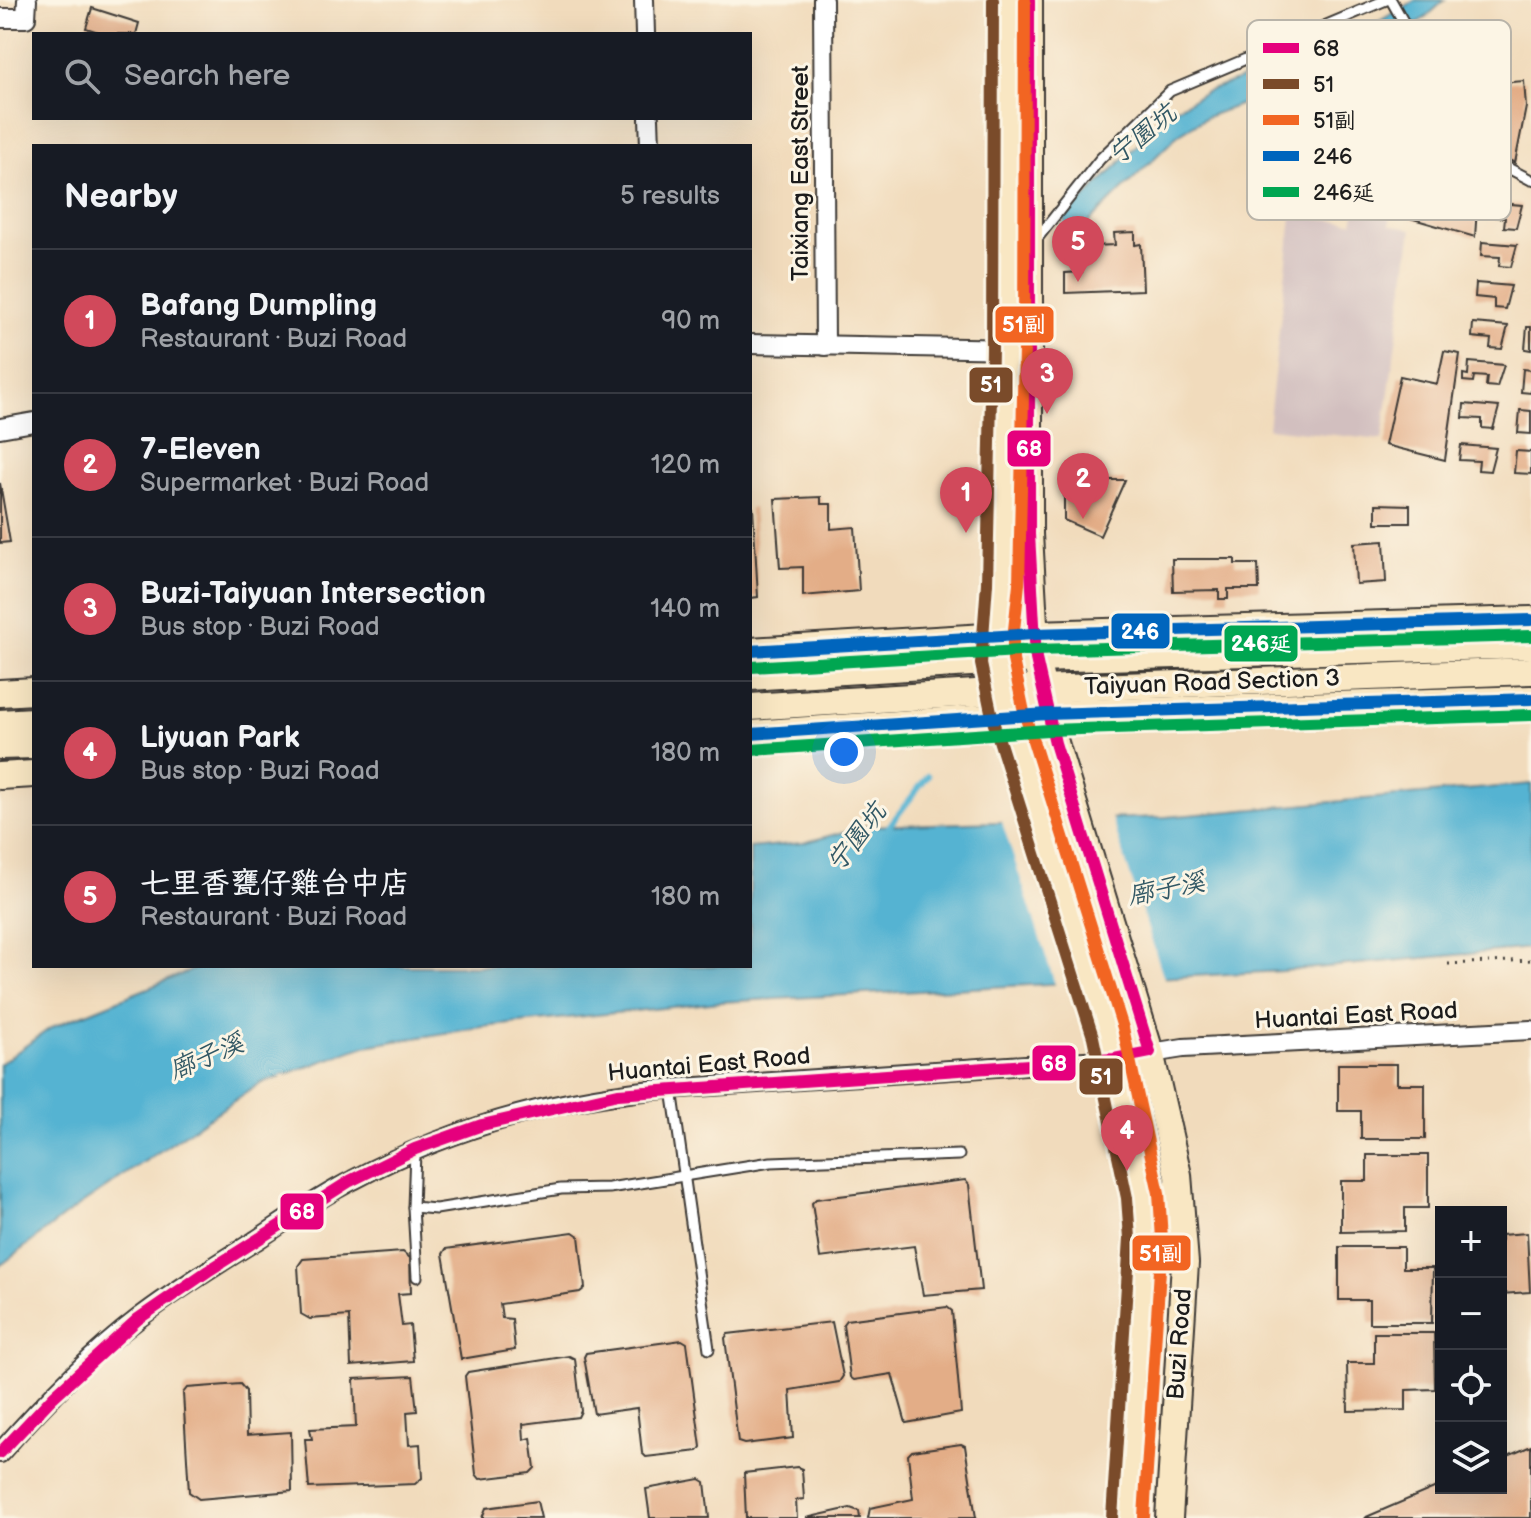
<!DOCTYPE html>
<meta charset="utf-8">
<style>
:root{--surface:#171b24;--page:#20242c;--text:#f1f3f6;--muted:#9ea1a6;--line:#363941;--accent:#d1495b}
body{margin:0;font-family:"Balsamiq Sans","LXGW WenKai TC",sans-serif;background:var(--page);color:var(--text)}
.controls{position:absolute;right:24px;bottom:24px;display:grid;overflow:hidden;border-radius:0px;box-shadow:0 8px 32px #0002}
.controls button{width:72px;height:72px;display:grid;place-items:center;padding:0;border:0;border-bottom:2px solid var(--line);background:var(--surface);color:var(--text);font:40px sans-serif}
.you{position:absolute;left:844px;top:752px;width:28px;height:28px;margin:-20px;border:6px solid #fff;border-radius:50%;background:#1a73e8;box-shadow:0 0 0 12px #1a73e833}
.badge{display:grid;place-items:center;width:52px;height:52px;border-radius:50%;background:var(--accent);color:#fff;font-size:26px;font-weight:700}
.pin{position:absolute;translate:-50% -66px;filter:drop-shadow(0 2px 4px #0008)}
.pin::after{content:'';position:absolute;top:42px;width:28px;height:24px;background:inherit;clip-path:polygon(0 0,100% 0,50% 100%)}
.list{margin:0;padding:0;list-style:none}
h2{display:flex;justify-content:space-between;align-items:center;height:104px;margin:0;padding:0 32px;font-size:34px}
h2 small{font-size:26px;font-weight:400;color:var(--muted)}
.list li{display:grid;grid-template-columns:52px 1fr auto;gap:24px;align-items:center;box-sizing:border-box;height:144px;padding:0 32px;border-top:2px solid var(--line)}
.list b{display:block;font-size:30px;white-space:nowrap}
.list p{margin:0;font-size:26px;white-space:nowrap;color:var(--muted)}
.list em{font-size:26px;font-style:normal;color:var(--muted)}
.icon{flex:none;width:44px;height:44px;fill:none;stroke:currentColor;stroke-width:2;stroke-linecap:round;stroke-linejoin:round}
.map{position:relative;flex:none;width:1531px;height:1518px;overflow:hidden}
.search{position:absolute;background:var(--surface);box-shadow:0 8px 32px #0002;left:32px;top:32px;width:720px;height:88px;display:flex;align-items:center;gap:20px;box-sizing:border-box;padding:0 28px;border-radius:0px;color:var(--muted);font-size:30px}
.panel{position:absolute;background:var(--surface);box-shadow:0 8px 32px #0002;left:32px;top:144px;width:720px;height:824px;border-radius:0px}
.map>svg:first-child{display:block}
</style>
<div class="map">
<svg width="1531" height="1518" viewBox="0 0 1531 1518">
<rect width="100%" height="100%" fill="#fcf5e5"/>
<filter id="ink" filterUnits="userSpaceOnUse"><feTurbulence type="fractalNoise" baseFrequency=".0125" numOctaves="2"/><feDisplacementMap in="SourceGraphic" scale="16" xChannelSelector="R" yChannelSelector="G"/><feConvolveMatrix kernelMatrix="1 2 1 2 8 2 1 2 1" color-interpolation-filters="sRGB"/></filter>
<filter id="wash" filterUnits="userSpaceOnUse"><feTurbulence type="fractalNoise" baseFrequency=".006" numOctaves="4" result="noise"/><feDisplacementMap in="SourceGraphic" scale="32" xChannelSelector="R" yChannelSelector="G"/><feGaussianBlur stdDeviation="1.8" result="paint"/><feColorMatrix in="noise" values="0 0 0 0 0 0 0 0 0 0 0 0 0 0 0 0 0 1.4 0 .05"/><feComposite in="paint" operator="in"/></filter>
<g filter="url(#wash)">
<rect width="100%" height="100%" fill="#f1dbbc"/>
<path fill="#d2bfbf" d="M1356,209l34,7v9l22,4 -30,211 -114,-12 24,-211 61,5z"/>
<g fill="#54b3d2" stroke="#386877" stroke-width="2">
<path d="M1416,0h29l-20,18 -91,51 -127,48 -29,18 -106,104 -8,-20 107,-108 35,-19 139,-51z"/>
<path d="M1531,784v164l-249,23 -562,31 -238,25 -117,19 -106,38 -189,128 -70,54v-202l52,-37 150,-61h548v-118l53,-5 63,-17 300,-9z"/>
</g>
<path fill="#f1dbbc" d="M1110,814l55,167 -109,6 -56,-171z"/>
<g fill="none" stroke-linecap="round" stroke-linejoin="round">
<g stroke="#54b3d2" stroke-width="6">
<path d="M1060,230l11,-9"/>
<path d="M886,830l42,-54"/>
</g>
</g>
<g id="blocks">
<g fill="#e3ad87">
<path d="M92,8l47,15 -3,11h-31l-19,-6z"/>
<path d="M1524,81l2,26 -11,56 -41,-20 -17,-17 -7,-39z"/>
<path d="M1467,159l13,5 -5,73 -65,-19 7,-40 36,16z"/>
<path d="M1487,202l35,3 -6,23 -12,-1 1,-9 -19,-2z"/>
<path d="M1135,232v13l6,-1 2,46 -78,3v-20l17,-1v-10l10,-16 23,-1 -1,-12z"/>
<path d="M1482,242l35,3 -6,22 -12,-1 1,-9 -19,-1z"/>
<path d="M1476,283l35,3 -6,23 -11,-1v-9l-19,-2z"/>
<path d="M1473,323l35,3 -6,23 -12,-1 1,-9 -19,-2z"/>
<path d="M1527,327h4v23l-6,-1z"/>
<path d="M1444,351l16,3 -15,106 -60,-15 15,-69 37,8z"/>
<path d="M1469,362l35,3 -7,22 -11,-1 1,-9 -13,-1 -1,6 -10,-1v-7l5,1z"/>
<path d="M1523,369l8,1v23l-10,-1z"/>
<path d="M1464,404l35,3 -6,22 -11,-1v-9l-19,-1z"/>
<path d="M1520,410l11,1v23l-13,-1z"/>
<path d="M1461,445l35,3 -6,23 -12,-1 1,-9 -20,-1z"/>
<path d="M1516,451l15,1v22l-17,-1z"/>
<path d="M1064,480h61l-25,56 -36,-16z"/>
<path d="M0,483l10,59 -10,1z"/>
<path d="M821,497v7h10v25l24,-2 4,64 -56,5v-29l-23,1 -5,-69z"/>
<path d="M1376,504l34,1v18h-34z"/>
<path d="M750,508h3l5,89 -8,1z"/>
<path d="M1384,541l2,41 -30,2 -2,-41z"/>
<path d="M1172,559h63v5h23l1,25h-31v10h-9v-9l-46,1z"/>
<path d="M1338,1064h59v20h28v55h-64v-28h-23z"/>
<path d="M1367,1155h61v53h-23v23l-64,1v-51h26z"/>
<path d="M965,1180l4,5 12,105 -58,5 -9,-49 -94,12 -8,-55 4,-4z"/>
<path d="M573,1232l6,4 6,52 -5,4 -80,12 2,14 10,1 3,31 -54,9 -18,-105 3,-5z"/>
<path d="M1527,1233l3,59 -29,2v-59z"/>
<path d="M1339,1247h64v21h30l-1,55h-63v-23h-30z"/>
<path d="M403,1252l7,6 1,35 -13,1 4,32 8,-1 3,36 -62,5 -2,-50 -39,3 -9,-5 -3,-48 5,-7z"/>
<path d="M947,1307l5,4 9,102 -55,10 -14,-49 -38,6 -4,-3 -7,-53 3,-4z"/>
<path d="M832,1322l11,54 -4,6 -49,8 3,48 -49,6 -6,-2 -13,-104 3,-4z"/>
<path d="M1374,1333h60l1,56 -29,1v20l-58,1 -1,-48h27z"/>
<path d="M682,1340l5,3 14,104 -3,4 -52,6 -4,-4 -5,-45 -43,6 -10,-57 2,-4z"/>
<path d="M569,1356l6,3 6,52 -3,6 -55,7 1,16 7,-2 4,30 -5,5 -50,6 -4,-5 -11,-98 3,-4z"/>
<path d="M413,1376l4,35 -10,1 2,33 11,-1 2,34 -7,6 -106,4 -4,-49h7l-2,-10 46,-2 -2,-48z"/>
<path d="M240,1384l6,7 1,44 44,-3 1,59 -93,8 -10,-7 -6,-99 4,-5z"/>
<path d="M961,1444l4,2 11,72h-108l2,-10 43,-9 -5,-44 4,-4z"/>
<path d="M1531,1446v72h-167l77,-33v3h60v-29z"/>
<path d="M797,1467l5,2 2,30 -8,1 1,18h-51l-2,-45z"/>
<path d="M700,1479l5,3 4,36h-59l-4,-29z"/>
<path d="M537,1501l4,17h-59l4,-10z"/>
<path d="M850,1508l9,3 1,7h-54z"/>
</g>
</g>
</g>
<g filter="url(#ink)">
<use href="#blocks" fill-opacity="0" stroke="#3c3934" stroke-width="2"/>
<g fill="none" stroke-linecap="round" stroke-linejoin="round">
<g stroke="#3c3934" stroke-width="13">
<g id="lane">
<path d="M1391,0l21,37 37,88 19,22 63,33"/>
<path d="M1036,240l64,-81 70,-68 216,-91"/>
<path d="M672,1089l37,260"/>
<path d="M415,1152l-2,55 23,2 125,-20 48,-1 162,-26 188,-7"/>
<path d="M413,1207l4,70"/>
</g>
</g>
<g stroke="#3c3934" stroke-width="22">
<g id="street">
<path d="M644,0l1,34"/>
<path d="M823,0l2,346"/>
<path d="M0,18h26l1,-18"/>
<path d="M649,118l1,28"/>
<path d="M750,344l268,5"/>
<path d="M0,428l34,-6"/>
<path d="M0,1453c42,-48 89,-97 139,-135 37,-28 77,-53 116,-77 32,-21 64,-44 98,-61 92,-49 195,-79 300,-90l461,-31 69,-11 348,-18"/>
</g>
</g>
<g stroke="#3c3934" stroke-width="30">
<g id="secondary">
<path d="M1009,0l-1,349 -5,235 -6,54v24l11,54 100,317 35,163 3,42 -19,253 1,27"/>
<path d="M1029,0v534l7,125 19,84 95,309 28,123 7,88 -16,255"/>
<path d="M750,651l284,-17 497,-14"/>
<path d="M750,677l286,-18 495,-14"/>
<path d="M0,693l34,-2"/>
<path d="M750,707l290,-18 491,-18"/>
<path d="M0,723l34,-2"/>
<path d="M750,734l297,-20 484,-15"/>
<path d="M0,746l34,-1"/>
<path d="M0,776l34,-2"/>
</g>
</g>
<path stroke="#3c3934" stroke-width="3" stroke-dasharray="2 6" stroke-linecap="butt" d="M1448,964l83,-4"/>
<use href="#lane" stroke="#fff" stroke-width="9"/>
<use href="#street" stroke="#fff" stroke-width="18"/>
<use href="#secondary" stroke="#f9e7c3" stroke-width="26"/>
<g stroke="#fcf5e5" stroke-width="18">
<path id="bus-1" d="M0,1453l53,-56 85,-78 70,-48 142,-90 65,-32 67,-24 136,-31 496,-35 36,-7 -95,-309 -19,-84 -7,-125v-534"/>
</g>
<g stroke="#fcf5e5" stroke-width="18">
<path id="bus-2" d="M993,0l-1,349 -5,234 -6,81 12,57 100,316 34,161 3,40 -18,280"/>
</g>
<g stroke="#fcf5e5" stroke-width="18">
<path id="bus-3" d="M1025,0l-1,349 -5,235 -6,55v21l11,52 99,316 36,165 3,46 -18,278"/>
</g>
<g stroke="#fcf5e5" stroke-width="18">
<g id="bus-4">
<path d="M750,651l284,-17 497,-14"/>
<path d="M750,734l297,-20 484,-15"/>
</g>
</g>
<g stroke="#fcf5e5" stroke-width="18">
<g id="bus-5">
<path d="M751,667l284,-17 496,-14"/>
<path d="M751,750l297,-20 483,-15"/>
</g>
</g>
<use href="#bus-1" stroke="#e5007d" stroke-width="12"/>
<use href="#bus-2" stroke="#7a4b2a" stroke-width="12"/>
<use href="#bus-3" stroke="#f26522" stroke-width="12"/>
<use href="#bus-4" stroke="#0065bd" stroke-width="12"/>
<use href="#bus-5" stroke="#00a651" stroke-width="12"/>
</g>
</g>
<g text-anchor="middle" stroke-width="6" stroke-linejoin="round" paint-order="stroke">
<g font-size="24" fill="#1c1c1c" stroke="#fcf5e5">
<text transform="translate(800 173) rotate(-90)" y="8">Taixiang East Street</text>
<text transform="translate(1212 682) rotate(-2)" y="8">Taiyuan Road Section 3</text>
<text transform="translate(1356 1015) rotate(-3)" y="8">Huantai East Road</text>
<text transform="translate(709 1064) rotate(-5)" y="8">Huantai East Road</text>
<text transform="translate(1179 1344) rotate(-86)" y="8">Buzi Road</text>
</g>
<g font-size="26" font-style="italic" fill="#325865" stroke="#fcf5e5">
<text transform="translate(1142 134) rotate(-39)" y="9">宁園坑</text>
<text transform="translate(856 837) rotate(-52)" y="9">宁園坑</text>
<text transform="translate(1166 888) rotate(-11)" y="9">廍子溪</text>
<text transform="translate(206 1056) rotate(-23)" y="9">廍子溪</text>
</g>
</g>
<rect x="1247" y="20" width="264" height="200" rx="12" fill="#fcf5e5" stroke="#b9b4a9" stroke-width="2"/>
<rect x="1263" y="43" width="36" height="10" fill="#e5007d"/>
<rect x="1263" y="79" width="36" height="10" fill="#7a4b2a"/>
<rect x="1263" y="115" width="36" height="10" fill="#f26522"/>
<rect x="1263" y="151" width="36" height="10" fill="#0065bd"/>
<rect x="1263" y="187" width="36" height="10" fill="#00a651"/>
<g font-size="22" fill="#1c1c1c">
<text x="1313" y="56">68</text>
<text x="1313" y="92">51</text>
<text x="1313" y="128">51副</text>
<text x="1313" y="164">246</text>
<text x="1313" y="200">246延</text>
</g>
<g stroke="#fcf5e5" stroke-width="3">
<rect x="994" y="305" width="61" height="39" rx="8" fill="#f26522"/>
<rect x="968" y="366" width="46" height="38" rx="8" fill="#7a4b2a"/>
<rect x="1006" y="429" width="46" height="39" rx="8" fill="#e5007d"/>
<rect x="1110" y="612" width="61" height="38" rx="8" fill="#0065bd"/>
<rect x="1223" y="624" width="76" height="39" rx="8" fill="#00a651"/>
<rect x="1031" y="1044" width="46" height="38" rx="8" fill="#e5007d"/>
<rect x="1078" y="1057" width="46" height="39" rx="8" fill="#7a4b2a"/>
<rect x="279" y="1192" width="46" height="39" rx="8" fill="#e5007d"/>
<rect x="1131" y="1234" width="61" height="38" rx="8" fill="#f26522"/>
</g>
<g font-size="22" text-anchor="middle" font-weight="bold" fill="#fff">
<text x="1024" y="332">51副</text>
<text x="991" y="392">51</text>
<text x="1029" y="456">68</text>
<text x="1140" y="639">246</text>
<text x="1261" y="651">246延</text>
<text x="1054" y="1071">68</text>
<text x="1101" y="1084">51</text>
<text x="302" y="1219">68</text>
<text x="1161" y="1261">51副</text>
</g>
</svg>
<div class="controls">
<button>+</button>
<button>−</button>
<button><svg class="icon" aria-label="locate" viewBox="0 0 24 24"><circle cx="12" cy="12" r="6"/><path d="M12 2v4M12 18v4M2 12h4M18 12h4"/></svg></button>
<button><svg class="icon" aria-label="layers" viewBox="0 0 24 24"><path d="M12 4l9 5-9 5-9-5zM3 14l9 5 9-5"/></svg></button>
</div>
<div class="you"></div>
<div class="pin badge" style="left:966px;top:533px">1</div>
<div class="pin badge" style="left:1083px;top:519px">2</div>
<div class="pin badge" style="left:1047px;top:414px">3</div>
<div class="pin badge" style="left:1127px;top:1171px">4</div>
<div class="pin badge" style="left:1078px;top:282px">5</div>
<div class="search"><svg class="icon" aria-label="search" viewBox="0 0 24 24"><circle cx="10" cy="10" r="6"/><path d="M15 15l6 6"/></svg>Search here</div>
<section class="panel">
<h2>Nearby<small>5 results</small></h2>
<ul class="list">
<li><span class="badge">1</span><div><b>Bafang Dumpling</b><p>Restaurant · Buzi Road</p></div><em>90 m</em></li>
<li><span class="badge">2</span><div><b>7-Eleven</b><p>Supermarket · Buzi Road</p></div><em>120 m</em></li>
<li><span class="badge">3</span><div><b>Buzi-Taiyuan Intersection</b><p>Bus stop · Buzi Road</p></div><em>140 m</em></li>
<li><span class="badge">4</span><div><b>Liyuan Park</b><p>Bus stop · Buzi Road</p></div><em>180 m</em></li>
<li><span class="badge">5</span><div><b>七里香甕仔雞台中店</b><p>Restaurant · Buzi Road</p></div><em>180 m</em></li>
</ul>
</section>
</div>
